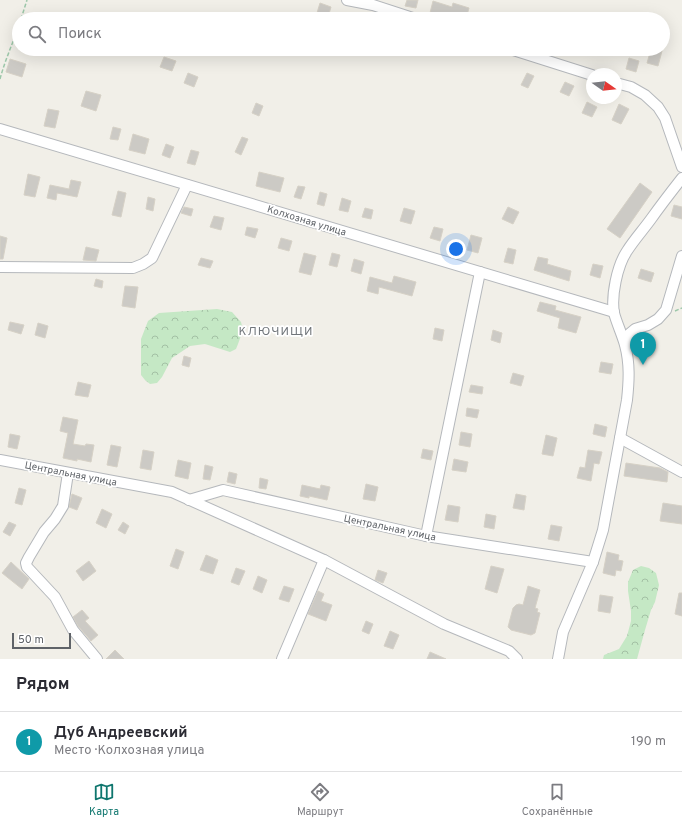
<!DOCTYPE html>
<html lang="ru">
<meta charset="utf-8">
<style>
:root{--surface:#fff;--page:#f7f7f7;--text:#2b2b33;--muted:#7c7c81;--line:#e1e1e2;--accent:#0f766e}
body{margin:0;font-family:Overpass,sans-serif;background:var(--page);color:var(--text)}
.compass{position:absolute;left:586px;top:68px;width:36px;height:36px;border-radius:50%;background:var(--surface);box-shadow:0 4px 16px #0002;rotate:104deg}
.scale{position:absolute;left:12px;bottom:10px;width:59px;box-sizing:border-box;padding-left:4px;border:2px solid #5f6368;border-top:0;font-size:11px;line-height:14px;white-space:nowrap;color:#5f6368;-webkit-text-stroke:3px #fff;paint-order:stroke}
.you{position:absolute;left:456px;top:249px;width:14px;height:14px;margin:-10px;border:3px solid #fff;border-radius:50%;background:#1a73e8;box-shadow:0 0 0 6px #1a73e833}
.badge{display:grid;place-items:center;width:26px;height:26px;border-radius:50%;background:var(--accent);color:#fff;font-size:13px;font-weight:700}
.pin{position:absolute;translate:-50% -33px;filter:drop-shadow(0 1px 2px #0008)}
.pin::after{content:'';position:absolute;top:21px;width:14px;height:12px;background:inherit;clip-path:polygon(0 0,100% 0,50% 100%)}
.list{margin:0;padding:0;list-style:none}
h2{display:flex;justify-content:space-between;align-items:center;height:52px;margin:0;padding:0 16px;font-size:17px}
h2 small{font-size:13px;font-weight:400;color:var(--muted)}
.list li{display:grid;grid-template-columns:26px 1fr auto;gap:12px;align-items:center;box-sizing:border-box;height:60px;padding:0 16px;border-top:1px solid var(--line)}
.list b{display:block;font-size:15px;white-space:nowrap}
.list p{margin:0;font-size:13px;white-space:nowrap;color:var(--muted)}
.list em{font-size:13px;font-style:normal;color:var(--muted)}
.icon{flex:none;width:22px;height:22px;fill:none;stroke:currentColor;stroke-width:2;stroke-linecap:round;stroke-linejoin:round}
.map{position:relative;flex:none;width:682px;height:659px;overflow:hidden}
.search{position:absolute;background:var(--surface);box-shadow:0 4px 16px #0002;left:12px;right:12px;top:12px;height:44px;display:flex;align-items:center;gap:10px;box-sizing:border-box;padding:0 14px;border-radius:22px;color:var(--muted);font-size:15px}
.sheet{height:112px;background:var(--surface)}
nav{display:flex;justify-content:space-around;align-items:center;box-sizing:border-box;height:56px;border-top:1px solid var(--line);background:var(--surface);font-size:11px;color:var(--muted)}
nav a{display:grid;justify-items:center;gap:2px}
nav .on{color:var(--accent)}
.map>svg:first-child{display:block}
</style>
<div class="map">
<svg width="682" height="659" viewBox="0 0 682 659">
<defs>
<pattern id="forest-crowns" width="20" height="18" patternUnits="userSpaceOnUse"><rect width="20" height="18" fill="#c5e8c5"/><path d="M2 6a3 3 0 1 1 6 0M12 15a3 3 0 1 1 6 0" fill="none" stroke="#a3c0a4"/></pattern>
</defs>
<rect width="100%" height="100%" fill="#f1efe8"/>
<g fill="url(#forest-crowns)">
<path d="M217,309l15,3 9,10 2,8 -5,14 -2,5 -6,3 -25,-8 -15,2 -18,12 -10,19 -5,6 -7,1 -5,-4 -4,-5v-36l7,-18 11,-8z"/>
<path d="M641,566l8,2 7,5 3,12 -4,17 -4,8 -6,20 -8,29h-34l1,-4 15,-6 8,-13 4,-15v-10l-3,-20v-9l5,-12z"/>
</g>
<g fill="#cccac5" stroke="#d6d1c6">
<path d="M407,0h11l-2,8 -11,-2z"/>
<path d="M433,1l19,6 1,-4 16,5 -3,11h-12l-24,-6z"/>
<path d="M320,3l11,4 -3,10 -11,-4z"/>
<path d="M651,49l11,2 -4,15 -11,-3z"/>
<path d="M164,57l12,4 -4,10 -12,-4z"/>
<path d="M629,58l10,3 -3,11 -10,-3z"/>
<path d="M10,59l16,5 -4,13 -16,-5z"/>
<path d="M188,73l10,4 -4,10 -10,-4z"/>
<path d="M527,73l7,3 -6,12 -7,-3z"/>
<path d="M565,82l9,4 -5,10 -9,-4z"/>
<path d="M86,91l15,4 -5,16 -15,-5z"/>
<path d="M587,102l10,5 -5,10 -10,-4z"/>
<path d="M256,103l7,3 -4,10 -7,-3z"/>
<path d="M619,104l10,5 -8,15 -9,-4z"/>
<path d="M48,109l11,2 -4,17 -11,-2z"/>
<path d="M113,127l8,2 -3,11 -8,-1z"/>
<path d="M133,134l16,5 -4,15 -16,-4z"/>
<path d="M242,137l6,2 -7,16 -6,-3z"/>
<path d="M166,144l8,3 -4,11 -8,-3z"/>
<path d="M191,150l8,2 -4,13 -8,-2z"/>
<path d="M259,172l25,6 -4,14 -24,-6z"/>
<path d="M28,174l12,3 -5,20 -11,-2z"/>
<path d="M71,180l10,2 -4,15 -20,-4 -1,7 -9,-2 3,-13 19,4z"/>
<path d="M640,183l12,9 -32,46 -13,-9z"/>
<path d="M298,186l7,1 -4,12 -7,-2z"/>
<path d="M118,191l8,2 -5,24 -9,-2z"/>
<path d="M320,192l7,2 -3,12 -7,-2z"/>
<path d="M148,197l7,2 -2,12 -7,-2z"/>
<path d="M342,198l9,3 -3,11 -9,-2z"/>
<path d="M674,205l8,2v12l-11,-3z"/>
<path d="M184,207l9,2 -2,7 -10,-3z"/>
<path d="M508,207l11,5 -6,12 -11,-5z"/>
<path d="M365,208l8,2 -2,9 -9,-2z"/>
<path d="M404,208l11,3 -4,13 -11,-3z"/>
<path d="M214,216l10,2 -3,12 -11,-3z"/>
<path d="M247,227l11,2 -3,9 -10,-3z"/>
<path d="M434,227l9,2 -3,12 -10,-3z"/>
<path d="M471,235l11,3 -4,15 -11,-3z"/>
<path d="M0,236l7,2 -4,21h-3z"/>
<path d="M281,238l11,3 -3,10 -11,-3z"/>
<path d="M86,247l13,3 -3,11 -13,-1z"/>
<path d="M508,248l8,2 -3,14 -9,-2z"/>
<path d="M304,253l12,3 -5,19 -12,-3z"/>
<path d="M332,253l8,2 -3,12 -8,-2z"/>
<path d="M538,257l10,2 -1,5 24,7 -2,10 -35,-11z"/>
<path d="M201,258l12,3 -3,7 -12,-3z"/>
<path d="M354,259l10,3 -3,12 -10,-3z"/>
<path d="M593,264l10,2 -3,12 -10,-3z"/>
<path d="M641,269l13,4 -3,9 -13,-4z"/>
<path d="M394,276l22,6 -4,14 -33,-9 -1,7 -11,-3 3,-14 22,6z"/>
<path d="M96,279l7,2 -1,7 -8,-2z"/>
<path d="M125,286l13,1 -3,21 -13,-2z"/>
<path d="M540,302l16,4 -1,4 26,7 -5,16 -18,-5 2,-10 -23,-7z"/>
<path d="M10,322l14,3 -3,9 -13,-4z"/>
<path d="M38,323l10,3 -3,12 -10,-3z"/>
<path d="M435,328l9,2 -2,11 -9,-2z"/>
<path d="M493,330l9,3 -2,10 -9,-3z"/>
<path d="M184,356l7,2 -2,9 -7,-2z"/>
<path d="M601,362l12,2 -2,10 -12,-2z"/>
<path d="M513,373l11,3 -3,10 -11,-3z"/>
<path d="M78,382l13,3 -3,12 -13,-2z"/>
<path d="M471,385l12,2 -1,7 -13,-2z"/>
<path d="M467,408l12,2 -2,8 -11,-2z"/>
<path d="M63,417l15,3 -5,24 12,2 1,-2 8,1 -3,17 -14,-3v2l-14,-3 5,-25 -8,-2z"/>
<path d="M595,424l12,3 -2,10 -12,-3z"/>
<path d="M461,432l11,2 -2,13 -11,-2z"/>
<path d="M10,434l10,2 -3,13 -9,-2z"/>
<path d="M546,435l11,3 -4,18 -11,-2z"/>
<path d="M111,445l10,2 -4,20 -10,-2z"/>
<path d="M423,449l10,2 -2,9 -10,-2z"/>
<path d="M143,450l11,2 -3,18 -11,-2z"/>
<path d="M588,450l14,2 -3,12 -5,-1 -3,18 -14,-3 3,-11 5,1z"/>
<path d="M454,459l14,3 -2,10 -14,-2z"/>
<path d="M178,460l13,3 -3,16 -13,-3z"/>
<path d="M626,463l34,5 8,4 -1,10 -43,-6z"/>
<path d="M205,465l8,2 -3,13 -7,-1z"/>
<path d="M229,472l8,2 -2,10 -8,-2z"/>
<path d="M260,478l8,2 -2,9 -7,-1z"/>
<path d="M366,484l12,3 -3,14 -12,-2z"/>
<path d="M302,485l18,4 1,-4 9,2 -3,13 -18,-4v2l-9,-2z"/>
<path d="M19,488l7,2 -4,15 -7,-2z"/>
<path d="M72,494l10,4 -5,12 -8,-3z"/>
<path d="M516,494l10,2 -2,14 -11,-2z"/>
<path d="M663,503l19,3v18l-22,-3z"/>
<path d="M448,505l12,2 -2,15 -13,-2z"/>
<path d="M102,509l10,5 -6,14 -10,-5z"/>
<path d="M486,514l10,2 -2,13 -10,-2z"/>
<path d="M9,522l7,3 -6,11 -7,-4z"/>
<path d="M123,522l6,4 -4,8 -7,-4z"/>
<path d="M551,525l11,2 -3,14 -11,-2z"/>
<path d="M176,549l8,3 -6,17 -8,-3z"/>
<path d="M607,552l12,3 -1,5 5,1 -2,10 -5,-1 -1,6 -12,-3z"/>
<path d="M206,555l12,5 -5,14 -13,-4z"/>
<path d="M89,561l7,10 -13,10 -7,-10z"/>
<path d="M11,562l18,17 -7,10 -20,-16z"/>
<path d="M491,566l13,3 -7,24 -12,-4z"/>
<path d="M236,568l9,3 -6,14 -8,-3z"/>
<path d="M378,570l9,3 -4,10 -8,-3z"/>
<path d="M258,576l9,4 -5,13 -9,-4z"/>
<path d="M284,586l10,3 -5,13 -10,-3z"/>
<path d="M528,586l12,4 -5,18 3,1 -1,3 3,1 -5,20 -4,2 -20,-5 -3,-3 5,-19 3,-3 3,-1 4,1z"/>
<path d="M318,591l6,3 -3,7 11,4 -6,16 -18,-7z"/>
<path d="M679,593h3v23l-7,-2z"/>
<path d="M600,595l13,2 -3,16 -12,-2z"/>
<path d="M82,610l7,8 -4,3 13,14 -7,6 -13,-15 -5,-9z"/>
<path d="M366,621l7,3 -4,10 -7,-3z"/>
<path d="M390,631l9,4 -6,14 -9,-3z"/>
<path d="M115,650l9,9h-18z"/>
<path d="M430,652l16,7h-19z"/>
</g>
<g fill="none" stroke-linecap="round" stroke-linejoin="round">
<g stroke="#b5b8bc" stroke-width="12">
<g id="minor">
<path d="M347,0l26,5 43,14"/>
<path d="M510,49l82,26"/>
<path d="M616,83l15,4 14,8 13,12 7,11 17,49"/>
<path d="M0,129l614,183"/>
<path d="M0,267l133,1 10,-4 9,-6 35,-73"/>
<path d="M625,344l4,-10 6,-5 13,-4 10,-6 8,-9 16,-54"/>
<path d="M620,438l62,34"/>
<path d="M0,460l172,32 152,68 120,64 65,27 8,8"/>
<path d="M68,473l-5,33 -8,13 -11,13 -15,25 -3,6 1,4 28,30 18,33 24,29"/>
<path d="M189,500l34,-10 203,46 167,26"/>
<path d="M426,536l54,-264"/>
<path d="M282,659l42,-99"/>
<path d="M558,659l5,-27 30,-70 10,-32 24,-130c2,-19 3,-36 -2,-55 -3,-11 -8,-21 -11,-32 -3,-17 3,-47 13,-62 7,-11 16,-21 24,-32 10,-14 20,-27 31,-41"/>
</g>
</g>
<g stroke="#9cc7a9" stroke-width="1.5" stroke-dasharray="4 2" stroke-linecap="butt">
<path d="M21,19l6,-19"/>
<path d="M0,79c5,-19 13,-36 19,-54"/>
<path d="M675,311l7,-3"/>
</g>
<use href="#minor" stroke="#fff" stroke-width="10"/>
</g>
<g text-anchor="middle" stroke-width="3.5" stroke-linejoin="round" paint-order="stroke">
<g font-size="10" fill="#5f6368" stroke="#fff">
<text transform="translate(307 220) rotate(17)" y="4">Колхозная улица</text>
<text transform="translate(71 473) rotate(11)" y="4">Центральная улица</text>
<text transform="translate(390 527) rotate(12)" y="4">Центральная улица</text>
</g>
<g font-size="12" letter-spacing="1" fill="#70757a" stroke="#fff">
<text x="276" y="335">КЛЮЧИЩИ</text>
</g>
</g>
</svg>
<svg class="compass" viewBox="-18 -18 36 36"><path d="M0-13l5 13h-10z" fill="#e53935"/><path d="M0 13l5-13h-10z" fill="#7c7c81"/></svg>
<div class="scale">50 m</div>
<div class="you"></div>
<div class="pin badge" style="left:643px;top:365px;background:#0f9aa8">1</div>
<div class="search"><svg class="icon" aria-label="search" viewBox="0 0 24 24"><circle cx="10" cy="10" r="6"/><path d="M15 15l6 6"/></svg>Поиск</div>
</div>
<section class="sheet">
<h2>Рядом<small></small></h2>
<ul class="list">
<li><span class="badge" style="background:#0f9aa8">1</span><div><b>Дуб Андреевский</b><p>Место · Колхозная улица</p></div><em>190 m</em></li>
</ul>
</section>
<nav>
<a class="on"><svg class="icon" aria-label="map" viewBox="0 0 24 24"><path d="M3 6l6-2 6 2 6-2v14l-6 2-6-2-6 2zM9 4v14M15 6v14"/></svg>Карта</a>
<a><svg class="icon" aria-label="directions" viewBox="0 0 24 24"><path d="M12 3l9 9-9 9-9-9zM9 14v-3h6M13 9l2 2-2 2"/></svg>Маршрут</a>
<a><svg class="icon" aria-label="saved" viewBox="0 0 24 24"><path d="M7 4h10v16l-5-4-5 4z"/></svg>Сохранённые</a>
</nav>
